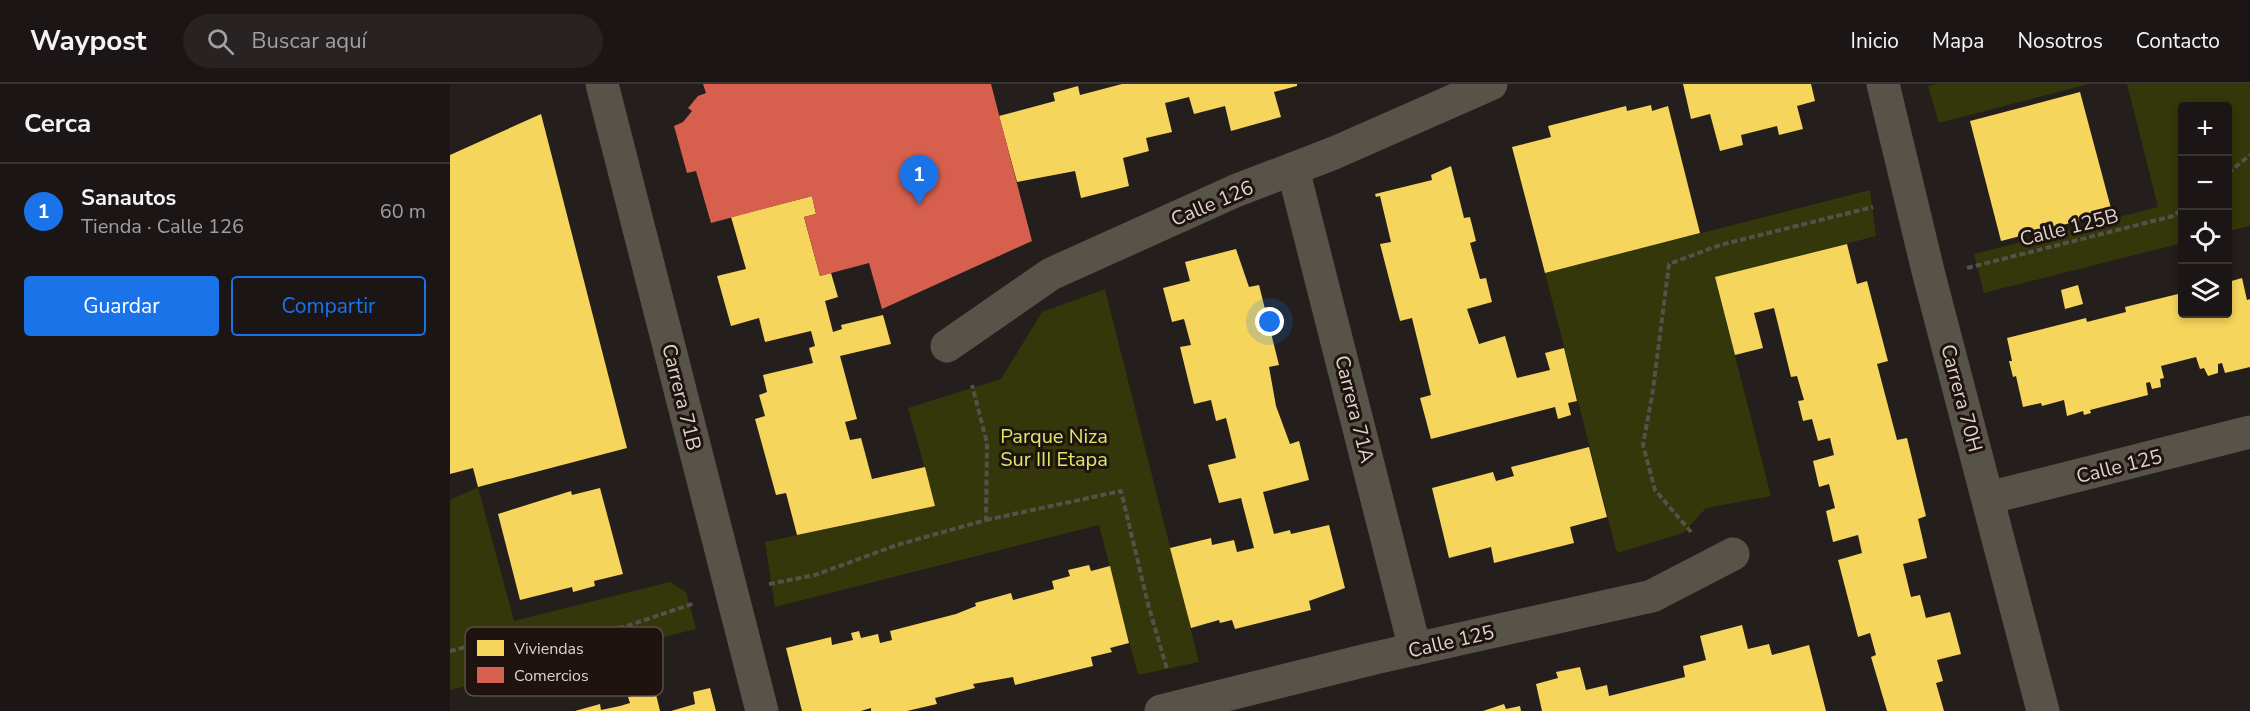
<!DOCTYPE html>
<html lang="es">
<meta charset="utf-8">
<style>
:root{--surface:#1b1615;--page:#282322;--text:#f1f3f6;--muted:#a09fa0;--line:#393534;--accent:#1a73e8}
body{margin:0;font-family:"Nunito Sans",sans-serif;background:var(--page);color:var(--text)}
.controls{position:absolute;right:18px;top:18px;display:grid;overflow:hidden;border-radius:6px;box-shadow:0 3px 9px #0003}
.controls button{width:54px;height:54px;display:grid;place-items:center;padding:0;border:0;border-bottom:2px solid var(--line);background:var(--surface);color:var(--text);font:30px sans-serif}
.you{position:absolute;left:820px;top:238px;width:21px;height:21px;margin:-15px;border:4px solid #fff;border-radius:50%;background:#1a73e8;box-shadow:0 0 0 9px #1a73e833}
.badge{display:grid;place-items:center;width:39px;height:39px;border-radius:50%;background:var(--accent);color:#fff;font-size:20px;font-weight:700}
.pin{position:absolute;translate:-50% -50px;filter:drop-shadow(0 2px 3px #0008)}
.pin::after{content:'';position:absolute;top:32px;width:21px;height:18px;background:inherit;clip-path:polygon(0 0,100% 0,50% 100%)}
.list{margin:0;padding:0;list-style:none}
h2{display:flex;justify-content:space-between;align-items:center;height:78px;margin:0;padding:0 24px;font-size:26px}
h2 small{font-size:20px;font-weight:400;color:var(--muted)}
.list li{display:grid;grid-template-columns:39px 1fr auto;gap:18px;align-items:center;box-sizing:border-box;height:96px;padding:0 24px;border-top:2px solid var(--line)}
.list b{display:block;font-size:22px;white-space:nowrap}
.list p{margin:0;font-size:20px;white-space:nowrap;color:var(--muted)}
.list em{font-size:20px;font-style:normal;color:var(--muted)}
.actions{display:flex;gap:12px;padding:18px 24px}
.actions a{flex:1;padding:14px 0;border:2px solid var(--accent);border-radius:6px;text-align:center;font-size:21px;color:var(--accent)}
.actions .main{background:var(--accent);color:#fff}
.icon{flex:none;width:33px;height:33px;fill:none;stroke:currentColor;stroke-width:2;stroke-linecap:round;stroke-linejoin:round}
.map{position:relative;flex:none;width:1800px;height:627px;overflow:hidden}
header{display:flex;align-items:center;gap:36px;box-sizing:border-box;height:84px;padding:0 30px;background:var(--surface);border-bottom:2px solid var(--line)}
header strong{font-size:28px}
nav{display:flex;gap:33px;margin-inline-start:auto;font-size:21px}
.search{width:420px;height:54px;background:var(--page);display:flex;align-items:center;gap:15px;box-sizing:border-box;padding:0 21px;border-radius:33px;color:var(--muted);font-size:22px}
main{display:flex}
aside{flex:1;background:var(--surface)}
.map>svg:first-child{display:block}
</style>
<header>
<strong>Waypost</strong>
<div class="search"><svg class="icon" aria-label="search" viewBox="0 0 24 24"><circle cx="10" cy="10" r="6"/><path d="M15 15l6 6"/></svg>Buscar aquí</div>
<nav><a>Inicio</a><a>Mapa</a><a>Nosotros</a><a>Contacto</a></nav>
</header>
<main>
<aside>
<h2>Cerca<small></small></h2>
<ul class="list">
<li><span class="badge">1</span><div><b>Sanautos</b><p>Tienda · Calle 126</p></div><em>60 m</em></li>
</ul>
<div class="actions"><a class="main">Guardar</a><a>Compartir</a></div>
</aside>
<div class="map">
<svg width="1800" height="627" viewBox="0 0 1800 627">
<rect width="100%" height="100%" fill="#241e1c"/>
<g fill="#343709">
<path d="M1487,0h152l-150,39 -11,-37z"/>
<path d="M1677,0h123v142l-22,5v-125h-46v137l-198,50 -10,-39 184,-47z"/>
<path d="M1420,106l6,46 -161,42 56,218 -65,12 -23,25 -66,20 -72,-280z"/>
<path d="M655,205l94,373 -61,13 -39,-150 -324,82 -10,-65 170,-36 -27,-98 93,-29 41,-67z"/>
<path d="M28,403l36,134 156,-39 16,10 10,37 -246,61v-190z"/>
</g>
<g fill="#f6d55c">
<path d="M672,0h175v2l-23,6 7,25 -50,14 -6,-25 -31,8 -5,-17 -24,6 7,29 -26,6 3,13 -26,7 6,28 -48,12 -6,-27 -58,11 -18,-66 56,-15 -2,-8 25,-7 2,9z"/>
<path d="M1233,0h128l4,17 -18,5 6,23 -24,6 -2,-9 -36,9 2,10 -23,6 -10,-37 -19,5z"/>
<path d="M1630,8l32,120 -111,29 -31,-120z"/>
<path d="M1201,21l1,6 16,-5 32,127 -155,40 -33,-126 39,-10 -3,-11 78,-20 1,5z"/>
<path d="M91,30l86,334 -149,39 -5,-19 -23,6v-319z"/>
<path d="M1001,82l13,52 6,-1 6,24 -6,2 10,36 6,-1 6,24 -25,7 12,35 26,-8 12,42 33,-8 -5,-17 19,-5 13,53 -9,2 3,12 -13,4 -3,-12 -124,32 -11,-41 11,-3 -19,-77 -12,3 -20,-77 11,-2 -11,-46 -4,1 -1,-3 57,-14 -1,-5z"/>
<path d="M362,112l4,18 -12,3 16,59 11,-3 7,24 -13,4 8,31 9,-3 -1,-4 42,-10 8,29 -51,12 17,63 -12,3 5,18 11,-2 11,41 53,-12 10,39 -138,29 -11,-42 -10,2 -21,-76 10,-3 -6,-21 8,-3 -4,-17 50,-12 -4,-15 6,-2 -4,-15 -46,11 -6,-24 -28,8 -14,-50 29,-7 -15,-52z"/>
<path d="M1397,160l10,40 10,-3 21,80 -11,3 20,76 10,-2 19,78 -8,3 9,39 -24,6 8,33 9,-2 6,23 24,-6 11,42 -24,6 6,21 -7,2 8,28h-57l-16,-54 5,-2 -6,-22 -12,4 -20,-77 24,-7 -4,-18 -25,7 -7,-31 9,-3 -6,-24 -10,3 -6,-26 21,-6 -4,-17 -12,3 -6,-22 -9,2 -5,-20 6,-1 -7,-24 -6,1 -17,-69 -20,5 9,35 -28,7 -20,-78z"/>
<path d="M786,165l13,38 10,-2 20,80 -10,2 7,39 14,38 9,-3 10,39 -46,12 11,42 16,-4 1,4 38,-9 16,63 -36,13 2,9 -76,19 -3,-9 -12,3 -1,-3 -28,8 -21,-80 41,-10 1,7 22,-5 3,12 17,-4 -13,-50 -22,5 -11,-38 28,-7 -10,-40 -10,3 -5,-21 -17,4 -14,-57 11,-2 -7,-26 -12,3 -9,-34 27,-7 -5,-19z"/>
<path d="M1792,194l5,22 3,-1v68l-25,6 -3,-10 -4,1v9l-10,3 -4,-8 -4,1 -4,-12 -35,9 3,12 -4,1 1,8 -9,2 -2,-7 -4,1 2,12 -58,15 1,3 -7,2 -1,-4 -16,5 -3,-16 -22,6 -1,-3 -18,4 -7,-31 -3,1 -4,-16h3l-5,-23 79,-20 1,4 39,-10 -1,-5 57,-14v21h46v-32z"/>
<path d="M1628,201l5,19 -18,5 -4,-19z"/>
<path d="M1139,363l18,70 -37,10 4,16 -80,20 -3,-16 -42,11 -17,-70 61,-16 3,9 18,-5 -3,-9z"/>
<path d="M150,404l23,86 -29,7 1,5 -22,6 -1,-5 -52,13 -22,-86 73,-23 1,4z"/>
<path d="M639,481l2,6 19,-5 19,77 -19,5 2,4 -21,5 2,9 -78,19 -2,-8 -40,7 2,4 -40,10 2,6 -30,7h-36v-3l-10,3h-59l-16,-63 45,-11 1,8 21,-5 -2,-7 8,-2 2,7 17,-4 2,9 12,-3 -2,-9 66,-17 20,-8 -1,-3 36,-10 2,7 41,-11 -2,-8 18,-5 -2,-6z"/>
<path d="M1292,541l6,24 21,-5 3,11 37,-10 17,66h-284l-6,-27 22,-6 -2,-6 24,-5 6,23 21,-5 2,11 76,-19 -2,-11 23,-6 -6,-24z"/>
<path d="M260,604l6,23h-45l24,-7 -2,-12z"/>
<path d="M205,606l5,21h-85l25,-7 1,6 19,-4 10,-3 -2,-6z"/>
<path d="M1054,620l2,5 14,-3 1,5h-38z"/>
</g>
<path fill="#d6604d" d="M253,0h288l41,157 -150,68 -13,-46 -49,13 -16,-59 12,-3 -4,-18 -101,27 -15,-52 -9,2 -13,-47 9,-4 9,-11 -4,-3 10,-12 8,-3z"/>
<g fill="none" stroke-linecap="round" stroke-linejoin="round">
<g stroke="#55514a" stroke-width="4" stroke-dasharray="6 3" stroke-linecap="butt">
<path d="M1778,89l22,-18"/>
<path d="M1517,184l206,-52 9,-7"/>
<path d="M536,436l135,-29 28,117 18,61"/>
<path d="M1241,448l-36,-42 -12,-45 10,-55 16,-126 51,-19 153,-38"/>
<path d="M319,500l46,-9 82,-30 89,-25 1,-77 -15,-58"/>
<path d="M0,567l36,-9 59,2 82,-18 68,-23"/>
</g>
<g stroke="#585349" stroke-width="33">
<path d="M152,0l160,627"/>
<path d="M1433,0l46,191 114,436"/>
<path d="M843,85l122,480"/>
<path d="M497,262l104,-72 184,-83 99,-38 157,-69"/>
<path d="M1538,414l262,-66"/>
<path d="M711,627l214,-53 277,-62 81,-42"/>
</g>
</g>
<g text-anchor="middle" stroke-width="6" stroke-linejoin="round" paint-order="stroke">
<g font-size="20" fill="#ddd4d1" stroke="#1f130f">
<text transform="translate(762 119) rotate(-23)" y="7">Calle 126</text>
<text transform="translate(1619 143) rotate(-14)" y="7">Calle 125B</text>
<text transform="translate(232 313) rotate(76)" y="7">Carrera 71B</text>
<text transform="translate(1512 314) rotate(75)" y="7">Carrera 70H</text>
<text transform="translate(905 325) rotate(76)" y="7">Carrera 71A</text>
<text transform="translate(1669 382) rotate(-14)" y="7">Calle 125</text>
<text transform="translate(1001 557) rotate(-13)" y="7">Calle 125</text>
</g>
<g font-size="20" fill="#dae867" stroke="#1f130f">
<text x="604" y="359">Parque Niza<tspan x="604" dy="23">Sur III Etapa</tspan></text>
</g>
</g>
<rect x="15" y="543" width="198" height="69" rx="9" fill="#1f130f" stroke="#584d49" stroke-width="1.5"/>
<rect x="27" y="556" width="27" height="16" fill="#f6d55c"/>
<rect x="27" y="583" width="27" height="16" fill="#d6604d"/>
<g font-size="16" fill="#ddd4d1">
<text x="64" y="570">Viviendas</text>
<text x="64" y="597">Comercios</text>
</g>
</svg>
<div class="controls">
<button>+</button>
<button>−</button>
<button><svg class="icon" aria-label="locate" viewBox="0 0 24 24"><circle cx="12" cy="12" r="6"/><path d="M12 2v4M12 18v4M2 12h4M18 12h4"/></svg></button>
<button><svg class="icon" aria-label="layers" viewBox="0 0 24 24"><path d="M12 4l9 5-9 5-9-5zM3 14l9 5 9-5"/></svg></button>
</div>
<div class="you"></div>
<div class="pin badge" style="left:469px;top:121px">1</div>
</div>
</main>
